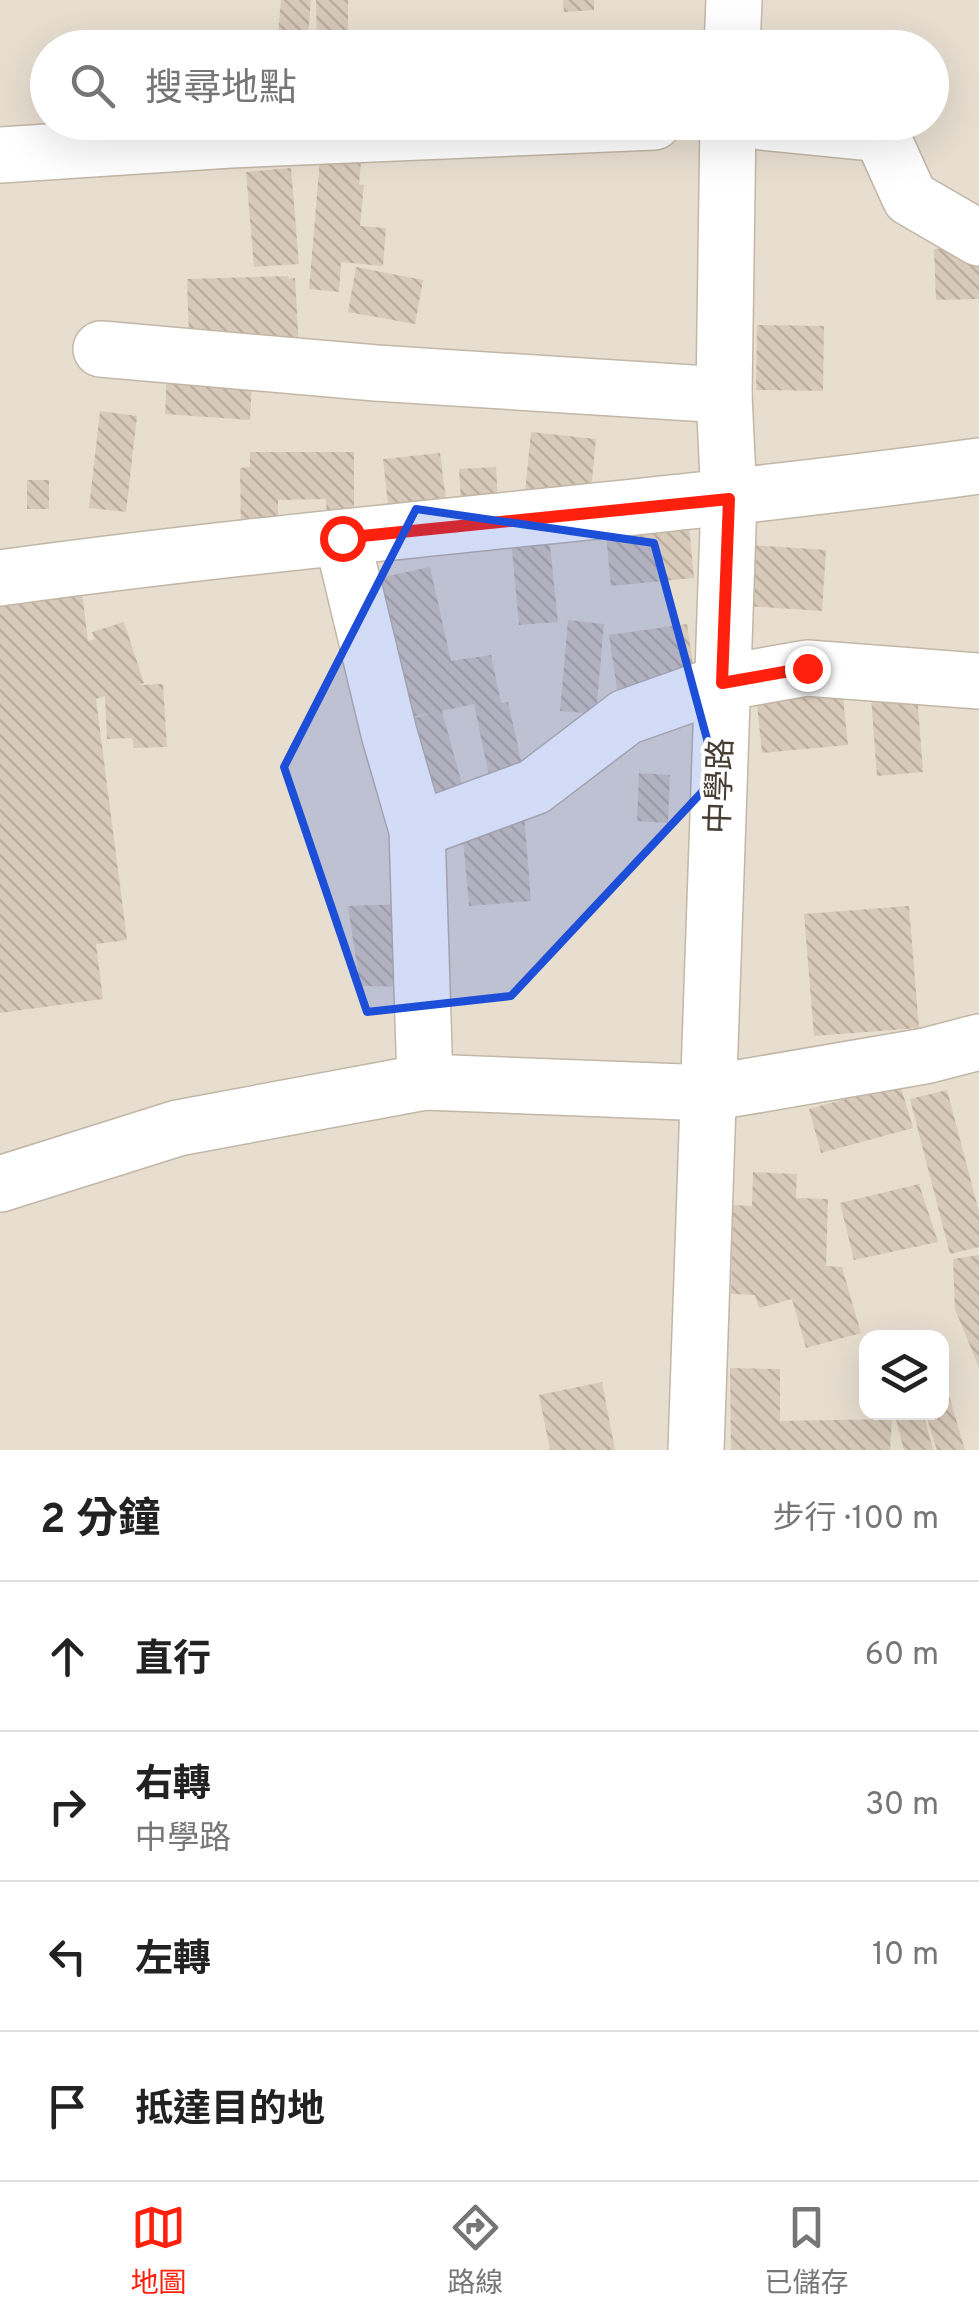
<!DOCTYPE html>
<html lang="zh-TW">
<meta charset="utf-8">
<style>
:root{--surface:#fff;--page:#f2f2f2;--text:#222;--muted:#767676;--line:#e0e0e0;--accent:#ff210d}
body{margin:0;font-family:Overpass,"Noto Sans TC",sans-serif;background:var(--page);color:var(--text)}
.controls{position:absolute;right:30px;bottom:30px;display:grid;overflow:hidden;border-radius:20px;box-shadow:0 10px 40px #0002}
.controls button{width:90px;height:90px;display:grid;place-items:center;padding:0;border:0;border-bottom:2px solid var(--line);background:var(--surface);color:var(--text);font:50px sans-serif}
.stop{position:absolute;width:30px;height:30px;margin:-22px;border:8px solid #ff210d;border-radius:50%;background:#fff}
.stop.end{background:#ff210d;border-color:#fff;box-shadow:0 2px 10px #0008}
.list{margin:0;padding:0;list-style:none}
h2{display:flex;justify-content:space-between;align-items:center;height:130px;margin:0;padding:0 40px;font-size:42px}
h2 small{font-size:32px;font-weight:400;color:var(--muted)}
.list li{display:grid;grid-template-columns:65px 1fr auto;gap:30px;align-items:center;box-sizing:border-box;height:150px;padding:0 40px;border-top:2px solid var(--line)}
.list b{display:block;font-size:38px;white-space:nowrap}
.list p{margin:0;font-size:32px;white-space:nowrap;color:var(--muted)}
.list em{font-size:32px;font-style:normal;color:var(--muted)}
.icon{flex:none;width:55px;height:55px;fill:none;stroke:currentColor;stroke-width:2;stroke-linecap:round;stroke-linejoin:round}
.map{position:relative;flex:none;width:979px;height:1450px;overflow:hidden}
.search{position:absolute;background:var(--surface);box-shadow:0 10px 40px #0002;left:30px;right:30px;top:30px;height:110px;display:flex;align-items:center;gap:25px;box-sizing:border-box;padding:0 35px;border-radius:55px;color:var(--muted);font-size:38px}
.sheet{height:730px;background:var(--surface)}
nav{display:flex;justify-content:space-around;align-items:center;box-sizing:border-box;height:140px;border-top:2px solid var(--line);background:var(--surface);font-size:28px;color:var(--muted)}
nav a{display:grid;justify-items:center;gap:5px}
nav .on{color:var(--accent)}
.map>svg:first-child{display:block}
</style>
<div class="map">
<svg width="979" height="1450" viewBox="0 0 979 1450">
<defs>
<pattern id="building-back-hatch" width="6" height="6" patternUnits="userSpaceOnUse" patternTransform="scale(2.5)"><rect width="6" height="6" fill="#d8caba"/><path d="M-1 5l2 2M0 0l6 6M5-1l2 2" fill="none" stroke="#bbaea0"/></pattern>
</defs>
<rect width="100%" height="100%" fill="#f3ede2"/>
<path fill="#e7ded0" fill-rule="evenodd" d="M0,0h979v1450h-979zM48,48h884v74h-884zM866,1338h76v74h-76z"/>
<g fill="url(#building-back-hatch)">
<path d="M281,0h30l-4,48h-30z"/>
<path d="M316,0h32v48h-31z"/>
<path d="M563,0h31v10l-30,2z"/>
<path d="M320,159l41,4 -2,21 5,1 -4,41 26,2 -3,38 -42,-4 -2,30 -30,-3z"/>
<path d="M291,168l8,96 -45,3 -8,-95z"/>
<path d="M979,246v53l-43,1 -2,-51z"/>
<path d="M356,267l67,13 -8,44 -67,-12z"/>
<path d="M288,276l1,3 6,-1 4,71 -110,-12 -2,-58z"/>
<path d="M757,325l67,1 -1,65 -67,-1z"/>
<path d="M253,363l-3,57 -85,-6 2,-44z"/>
<path d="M100,411l37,5 -11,96 -37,-4z"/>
<path d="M531,432l65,7 -6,60 -65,-7z"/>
<path d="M250,452h104v72l-27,1 -1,-26 -48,1v38h-37l-1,-70 10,-1z"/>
<path d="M440,453l8,62 -58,7 -7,-63z"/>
<path d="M496,467l2,34 -37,2 -2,-34z"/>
<rect x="27" y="480" width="22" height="29"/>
<path d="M688,516l6,62 -83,8 -6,-62z"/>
<path d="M549,536l9,86 -39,3 -8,-85z"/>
<path d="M751,545l75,5 -4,61 -75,-5z"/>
<path d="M430,567l21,94 40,-6 10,48 7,-1 15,67 -34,7 -15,-72 -32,7 21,77 -46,12 -21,-77 37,-10 -34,6 -29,-139z"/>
<path d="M79,569l9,72 7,-2 -3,-7 32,-10 20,61 -5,2 24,-1 4,63 -33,1 -2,-10 -25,1 -2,-43 -9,3 31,241 -31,4 7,55 -103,14v-434z"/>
<path d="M568,620l36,4 -8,90 -36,-3z"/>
<path d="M687,624l8,55 -78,10 -8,-54z"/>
<path d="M841,678l7,67 -86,8 -7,-68z"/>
<path d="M917,694l6,78 -46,4 -6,-79z"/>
<path d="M639,773l31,2 -2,48 -31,-2z"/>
<path d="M524,814l7,87 -62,5 -8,-88z"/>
<path d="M406,904l10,83 -56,-1 -12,-80z"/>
<path d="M909,906l10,122 -105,8 -10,-122z"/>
<path d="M900,1084l13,44 -92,25 -12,-44z"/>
<path d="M947,1090l32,122v35l-29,7 -40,-155z"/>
<path d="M753,1172l44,2 -1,24 32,1 -2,67 16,1 19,66 -55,15 -14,-49 -33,9 -4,-13 -24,-1 2,-89 19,1z"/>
<path d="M919,1184l19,58 -84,18 -14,-57z"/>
<path d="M979,1255v113l-24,-59 -2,-50z"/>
<path d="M730,1368l50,1v52l112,-2 -2,31h-159z"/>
<path d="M942,1375h1l22,75h-28l-12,-38h17z"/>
<path d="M602,1382l13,68h-65l-11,-55z"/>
<path d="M894,1412h29l10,38h-29z"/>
</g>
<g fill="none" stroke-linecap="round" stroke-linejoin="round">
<g stroke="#c2b7a7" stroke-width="58">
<g id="minor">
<path d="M732,48l2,-48"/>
<path d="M761,122l120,12 29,64 69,40"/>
<path d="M0,155l230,-15 424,-18"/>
<path d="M101,349l275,24 348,22"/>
<path d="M342,538l47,195 28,97 8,252"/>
<path d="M0,578c325,-45 653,-67 979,-112"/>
<path d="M417,830l117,-43 92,-70 96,-34 85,-15 172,13"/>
<path d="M0,1184l178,-56 247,-46 285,11 215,-37 54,-14"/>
<path d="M696,1450l33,-951 -5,-104 4,-273"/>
</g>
</g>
<use href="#minor" stroke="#fff" stroke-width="55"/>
</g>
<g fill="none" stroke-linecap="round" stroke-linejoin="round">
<path stroke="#ff210d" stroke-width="12" d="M342,538l387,-39 -7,184 85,-15"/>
</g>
<path fill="#1d4ed8" fill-opacity="0.2" stroke="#1d4ed8" stroke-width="8" stroke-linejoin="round" d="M416,509l238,34 63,233 -206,220 -144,16 -83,-245z"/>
<g text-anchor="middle" stroke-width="8" stroke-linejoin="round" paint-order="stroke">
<g font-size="32" fill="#453c32" stroke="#fff">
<text transform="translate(719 786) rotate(-88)" y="11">中學路</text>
</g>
</g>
</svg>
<div class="controls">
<button><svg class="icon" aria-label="layers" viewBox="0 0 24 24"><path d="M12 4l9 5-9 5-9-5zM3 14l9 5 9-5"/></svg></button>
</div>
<div class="stop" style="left:342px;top:538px"></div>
<div class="stop end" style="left:807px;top:668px"></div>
<div class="search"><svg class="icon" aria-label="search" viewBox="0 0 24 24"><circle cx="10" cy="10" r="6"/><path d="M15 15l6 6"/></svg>搜尋地點</div>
</div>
<section class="sheet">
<h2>2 分鐘<small>步行 · 100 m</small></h2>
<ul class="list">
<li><svg class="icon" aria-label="ahead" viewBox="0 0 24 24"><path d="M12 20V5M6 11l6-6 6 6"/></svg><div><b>直行</b></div><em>60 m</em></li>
<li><svg class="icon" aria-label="right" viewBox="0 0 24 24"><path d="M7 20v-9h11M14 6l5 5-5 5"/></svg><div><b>右轉</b><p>中學路</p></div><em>30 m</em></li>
<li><svg class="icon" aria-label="left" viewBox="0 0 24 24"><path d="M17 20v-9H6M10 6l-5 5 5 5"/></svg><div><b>左轉</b></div><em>10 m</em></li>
<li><svg class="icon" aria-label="arrive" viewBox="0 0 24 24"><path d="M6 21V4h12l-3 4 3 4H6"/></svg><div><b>抵達目的地</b></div></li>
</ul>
</section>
<nav>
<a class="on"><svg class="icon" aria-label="map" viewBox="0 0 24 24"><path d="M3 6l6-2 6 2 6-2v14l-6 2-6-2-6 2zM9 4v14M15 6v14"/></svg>地圖</a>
<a><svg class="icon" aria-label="directions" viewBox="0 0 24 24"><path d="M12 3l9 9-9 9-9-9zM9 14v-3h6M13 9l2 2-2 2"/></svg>路線</a>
<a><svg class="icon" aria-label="saved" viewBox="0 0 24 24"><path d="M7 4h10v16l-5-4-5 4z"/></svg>已儲存</a>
</nav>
